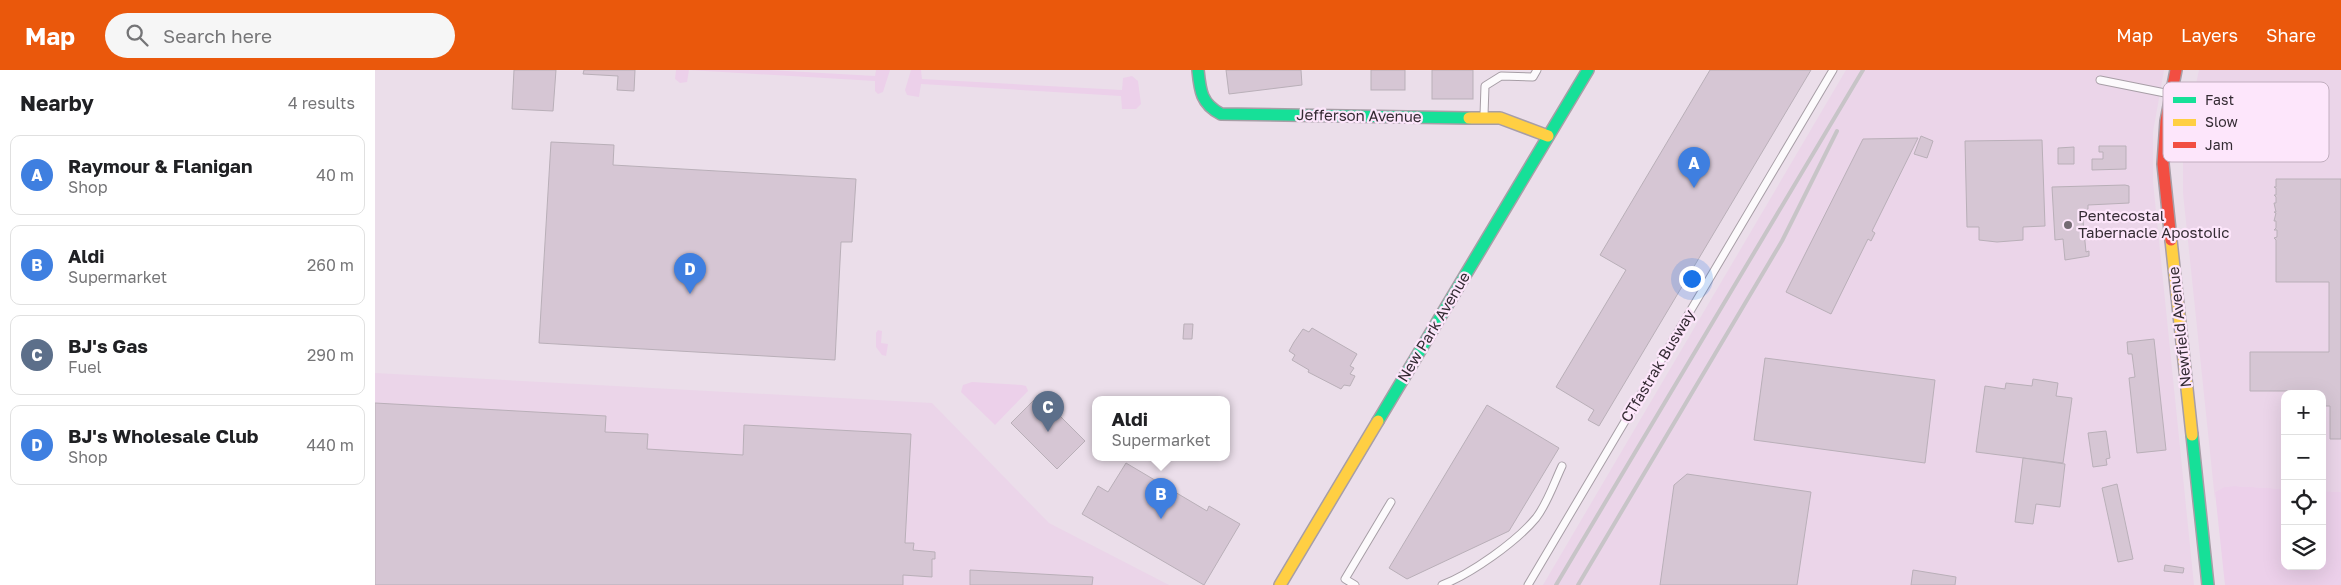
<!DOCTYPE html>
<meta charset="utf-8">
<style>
:root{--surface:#fff;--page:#f6f6f6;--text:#202124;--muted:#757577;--line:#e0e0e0;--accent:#ea580c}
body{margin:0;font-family:"Golos Text",sans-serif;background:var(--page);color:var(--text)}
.controls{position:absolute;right:15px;bottom:15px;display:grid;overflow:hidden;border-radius:10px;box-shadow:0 5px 20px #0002}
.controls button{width:45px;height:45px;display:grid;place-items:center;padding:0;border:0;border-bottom:1px solid var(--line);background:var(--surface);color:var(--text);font:25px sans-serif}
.you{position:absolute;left:1316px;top:208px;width:18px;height:18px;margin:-12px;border:4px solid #fff;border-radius:50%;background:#1a73e8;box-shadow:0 0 0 8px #1a73e833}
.badge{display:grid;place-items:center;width:32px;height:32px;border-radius:50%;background:var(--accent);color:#fff;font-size:16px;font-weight:700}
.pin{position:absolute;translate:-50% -41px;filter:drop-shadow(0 1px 2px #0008)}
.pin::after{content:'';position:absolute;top:26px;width:18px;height:15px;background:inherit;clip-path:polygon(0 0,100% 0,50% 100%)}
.popup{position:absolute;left:717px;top:326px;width:138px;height:65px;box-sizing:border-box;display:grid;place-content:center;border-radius:10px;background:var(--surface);filter:drop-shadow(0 1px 4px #0005);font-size:16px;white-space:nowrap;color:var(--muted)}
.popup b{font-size:19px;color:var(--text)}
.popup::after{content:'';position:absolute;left:50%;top:100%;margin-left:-10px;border:10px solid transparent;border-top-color:var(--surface)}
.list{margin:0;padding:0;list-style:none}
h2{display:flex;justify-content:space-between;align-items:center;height:65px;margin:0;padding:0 20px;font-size:21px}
h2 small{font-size:16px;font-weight:400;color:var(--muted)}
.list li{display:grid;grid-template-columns:32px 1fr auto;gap:15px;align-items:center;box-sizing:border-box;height:80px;margin:0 10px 10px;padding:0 10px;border:1px solid var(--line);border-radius:10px}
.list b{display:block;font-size:19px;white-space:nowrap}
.list p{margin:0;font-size:16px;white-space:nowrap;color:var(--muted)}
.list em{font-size:16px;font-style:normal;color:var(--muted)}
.icon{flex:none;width:28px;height:28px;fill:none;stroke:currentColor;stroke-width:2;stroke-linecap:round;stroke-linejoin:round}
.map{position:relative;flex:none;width:1966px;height:515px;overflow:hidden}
header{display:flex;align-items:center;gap:30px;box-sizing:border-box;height:70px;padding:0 25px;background:var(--accent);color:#fff}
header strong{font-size:24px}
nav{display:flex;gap:28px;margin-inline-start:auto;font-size:18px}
.search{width:350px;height:45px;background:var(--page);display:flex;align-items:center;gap:12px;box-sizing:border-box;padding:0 18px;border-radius:28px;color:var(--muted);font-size:19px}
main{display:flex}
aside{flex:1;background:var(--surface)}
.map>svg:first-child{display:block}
</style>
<header>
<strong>Map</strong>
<div class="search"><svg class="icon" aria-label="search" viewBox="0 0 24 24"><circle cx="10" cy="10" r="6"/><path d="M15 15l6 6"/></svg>Search here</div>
<nav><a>Map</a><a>Layers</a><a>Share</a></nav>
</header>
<main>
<aside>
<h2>Nearby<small>4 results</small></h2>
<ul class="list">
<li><span class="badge" style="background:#3f7fe0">A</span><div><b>Raymour &amp; Flanigan</b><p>Shop</p></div><em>40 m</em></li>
<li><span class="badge" style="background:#3f7fe0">B</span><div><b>Aldi</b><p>Supermarket</p></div><em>260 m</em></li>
<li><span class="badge" style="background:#5c6f8a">C</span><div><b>BJ's Gas</b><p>Fuel</p></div><em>290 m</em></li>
<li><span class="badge" style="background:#3f7fe0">D</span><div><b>BJ's Wholesale Club</b><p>Shop</p></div><em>440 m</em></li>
</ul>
</aside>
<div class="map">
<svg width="1966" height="515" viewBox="0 0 1966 515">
<rect width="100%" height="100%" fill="#ebdeea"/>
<g fill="#ebd5e9">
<path d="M1471,0h318l-11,62v50l41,403h-651z"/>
<path d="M1824,0h142v422l-19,-1v-97h-37v95l-51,-3 -10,1 -9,5v8l-32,-307v-50z"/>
<path d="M0,303l557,30 117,120 120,62h-794z"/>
</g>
<g fill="#ecd0ea">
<path d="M301,0h93l106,6 1,-6h14l-7,22 -5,2 -3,-3v-10l-186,-11 -2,12 -7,1 -5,-4z"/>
<path d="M536,0h10l1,9 200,11 1,-12 9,-2 6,5 3,23 -5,5h-14l-1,-13 -200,-12 -2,13 -12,-2 -2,-5z"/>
<path d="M1913,37h7v37l-7,-1 -2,-3v-31z"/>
<path d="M1870,64h22l1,11 -4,3 -16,1 -4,-4z"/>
<path d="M503,260l4,1 -1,12 7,1 -2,12 -4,-1 -6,-8v-14z"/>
<path d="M597,312l50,3 4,1 2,5 -33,34 -34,-33 2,-7z"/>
<path d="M1859,416l51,3v77h37v-75l19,1v93h-116l-10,-93 9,-5z"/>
</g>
<g fill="#d6c6d4" stroke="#b9afb8">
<path d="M139,0h42l-3,41 -41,-2z"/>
<path d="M209,0h51l-1,21 -17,-1 1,-14 -35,-2z"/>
<path d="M851,0h75l1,15 -73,9z"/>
<rect x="996" y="0" width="34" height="20"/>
<rect x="1057" y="0" width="41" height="29"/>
<path d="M1335,0h101l-212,356 -11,-6 6,-10 -38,-23 70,-117 -26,-15z"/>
<path d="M1546,66l12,5 -6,17 -13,-4z"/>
<path d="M1543,68l-46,93 3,2 -4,8 -3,-2 -37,75 -45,-22 77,-153z"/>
<path d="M1667,70l3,86 -22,1v13l-26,2 -18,-2v-13h-12l-2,-86z"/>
<path d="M176,72l63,3 -1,20 243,14 -4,63h-11l-6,118 -296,-17z"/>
<path d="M1724,76h27v23l-34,1v-11h11v-7h-4z"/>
<path d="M1699,77v17h-16v-16z"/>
<path d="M1901,109h65v260h-11v-33h-8v-12h-15v-3h-57v-39h79v-70h-53v-42l-2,-2 3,-1v-7h-3l2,-2v-7h-2l2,-8 -2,-1h2l-2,-9h2v-6l-2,-2h2v-7l-2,-1h2z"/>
<path d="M1750,115l4,1v17l-41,2v4l-6,2 4,41 3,-1v5l-24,4 -2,-21 -8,1 -3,-53z"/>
<path d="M809,254h9l-1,15h-9z"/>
<path d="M937,258l45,26 -7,12 4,2 -4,6 5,2 -5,10 -6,-1 -3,4 -33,-17 1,-2 -17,-10 3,-5 -6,-4 5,-9 9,-13 6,3z"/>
<path d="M1779,269l12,111 -29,3 -8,-75 6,-1 -3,-23h-4l-1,-12z"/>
<path d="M1390,288l170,22 -10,83 -171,-23z"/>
<path d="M1658,309l25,4 -2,13 16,2 -9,65 -87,-11 9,-66 20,3 1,-6 26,3z"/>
<path d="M664,325l46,46 -28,28 -46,-46z"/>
<path d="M0,333l231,13 -1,16 43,2 -1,15 96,6 1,-30 167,9 -6,109h9l-1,7 22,2v7h-3v18l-29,-2v10h-528z"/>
<path d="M1112,335l72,43 -50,83 -102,48 -18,-11z"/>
<path d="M1731,361l4,27 -4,1 1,6 -14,2 -5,-34z"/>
<path d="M1648,388l42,6 -5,43 -24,-3 -3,20 -18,-2z"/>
<path d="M751,393l81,48 2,-5 31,18 -36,61 -122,-71 16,-28 10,6z"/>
<path d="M1312,404l124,18 -14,93h-137l14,-100z"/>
<path d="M1742,414l16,75 -15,3 -16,-74z"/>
<path d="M1790,495l19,3 -1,5 -19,-2z"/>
<path d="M595,500l123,7 -1,8h-122z"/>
<path d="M1538,500l43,7 -1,8h-44z"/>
</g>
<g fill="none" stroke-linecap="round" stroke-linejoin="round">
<g stroke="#a79ea6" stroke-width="9">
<g id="lane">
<path d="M1725,10l70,14"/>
<path d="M1109,45l1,-29 16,-10 32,1 4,-7"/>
<path d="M980,515l-10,-6 46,-77"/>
<path d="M1067,515c29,-11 74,-43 94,-67 11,-14 18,-35 26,-52"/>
<path d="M1153,515l305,-515"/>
</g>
</g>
<g stroke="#a79ea6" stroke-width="14">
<g id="fast">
<path d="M823,0c2,20 3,34 23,44l248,4"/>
<path d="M1003,351l210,-351"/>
<path d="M1817,365l16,150"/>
</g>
</g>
<g stroke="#a79ea6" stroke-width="14">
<g id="slow">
<path d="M1094,48h31l48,18"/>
<path d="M1796,170l21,195"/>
<path d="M905,515l98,-164"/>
</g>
</g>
<g stroke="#a79ea6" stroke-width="14">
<path id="jam" d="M1796,170l-8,-76 3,-43 10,-51"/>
</g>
<use href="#lane" stroke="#fcfafc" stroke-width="7"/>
<use href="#fast" stroke="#16e098" stroke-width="11"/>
<use href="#slow" stroke="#ffcf43" stroke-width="11"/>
<use href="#jam" stroke="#f24e42" stroke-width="11"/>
<g stroke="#c7c4c7" stroke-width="4">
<path d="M1181,515l307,-515"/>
<path d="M1203,515l204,-344 55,-110"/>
</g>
</g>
<circle fill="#746a73" stroke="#fde6fb" stroke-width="2" cx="1693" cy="155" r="5"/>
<g text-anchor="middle" stroke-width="4.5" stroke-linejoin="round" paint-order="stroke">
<g font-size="15" fill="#342b33" stroke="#fde6fb">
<text transform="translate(984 46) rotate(1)" y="5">Jefferson Avenue</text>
<text transform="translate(1059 257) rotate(-59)" y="5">New Park Avenue</text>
<text transform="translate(1805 257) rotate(-96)" y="5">Newfield Avenue</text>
<text transform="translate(1283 296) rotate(-59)" y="5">CTfastrak Busway</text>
</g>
<g font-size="15" fill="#342b33" stroke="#fde6fb" text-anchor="start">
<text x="1703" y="151">Pentecostal<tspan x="1703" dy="17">Tabernacle Apostolic</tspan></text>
</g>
</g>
<rect x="1788" y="12" width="166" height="80" rx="8" fill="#fde6fb" stroke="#c1aebf" stroke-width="1"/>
<rect x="1798" y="27" width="23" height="6" fill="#16e098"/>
<rect x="1798" y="49" width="23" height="7" fill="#ffcf43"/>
<rect x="1798" y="72" width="23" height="6" fill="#f24e42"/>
<g font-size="14" fill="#342b33">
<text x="1830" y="35">Fast</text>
<text x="1830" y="57">Slow</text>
<text x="1830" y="80">Jam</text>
</g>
</svg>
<div class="controls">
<button>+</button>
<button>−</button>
<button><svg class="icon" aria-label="locate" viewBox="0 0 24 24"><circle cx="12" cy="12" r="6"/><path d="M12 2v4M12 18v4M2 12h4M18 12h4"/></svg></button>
<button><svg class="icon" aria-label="layers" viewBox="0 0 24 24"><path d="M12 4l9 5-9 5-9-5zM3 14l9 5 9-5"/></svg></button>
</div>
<div class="you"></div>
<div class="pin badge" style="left:1319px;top:118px;background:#3f7fe0">A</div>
<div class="pin badge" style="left:786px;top:449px;background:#3f7fe0">B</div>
<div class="popup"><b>Aldi</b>Supermarket</div>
<div class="pin badge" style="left:673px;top:362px;background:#5c6f8a">C</div>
<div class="pin badge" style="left:315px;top:224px;background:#3f7fe0">D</div>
</div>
</main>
